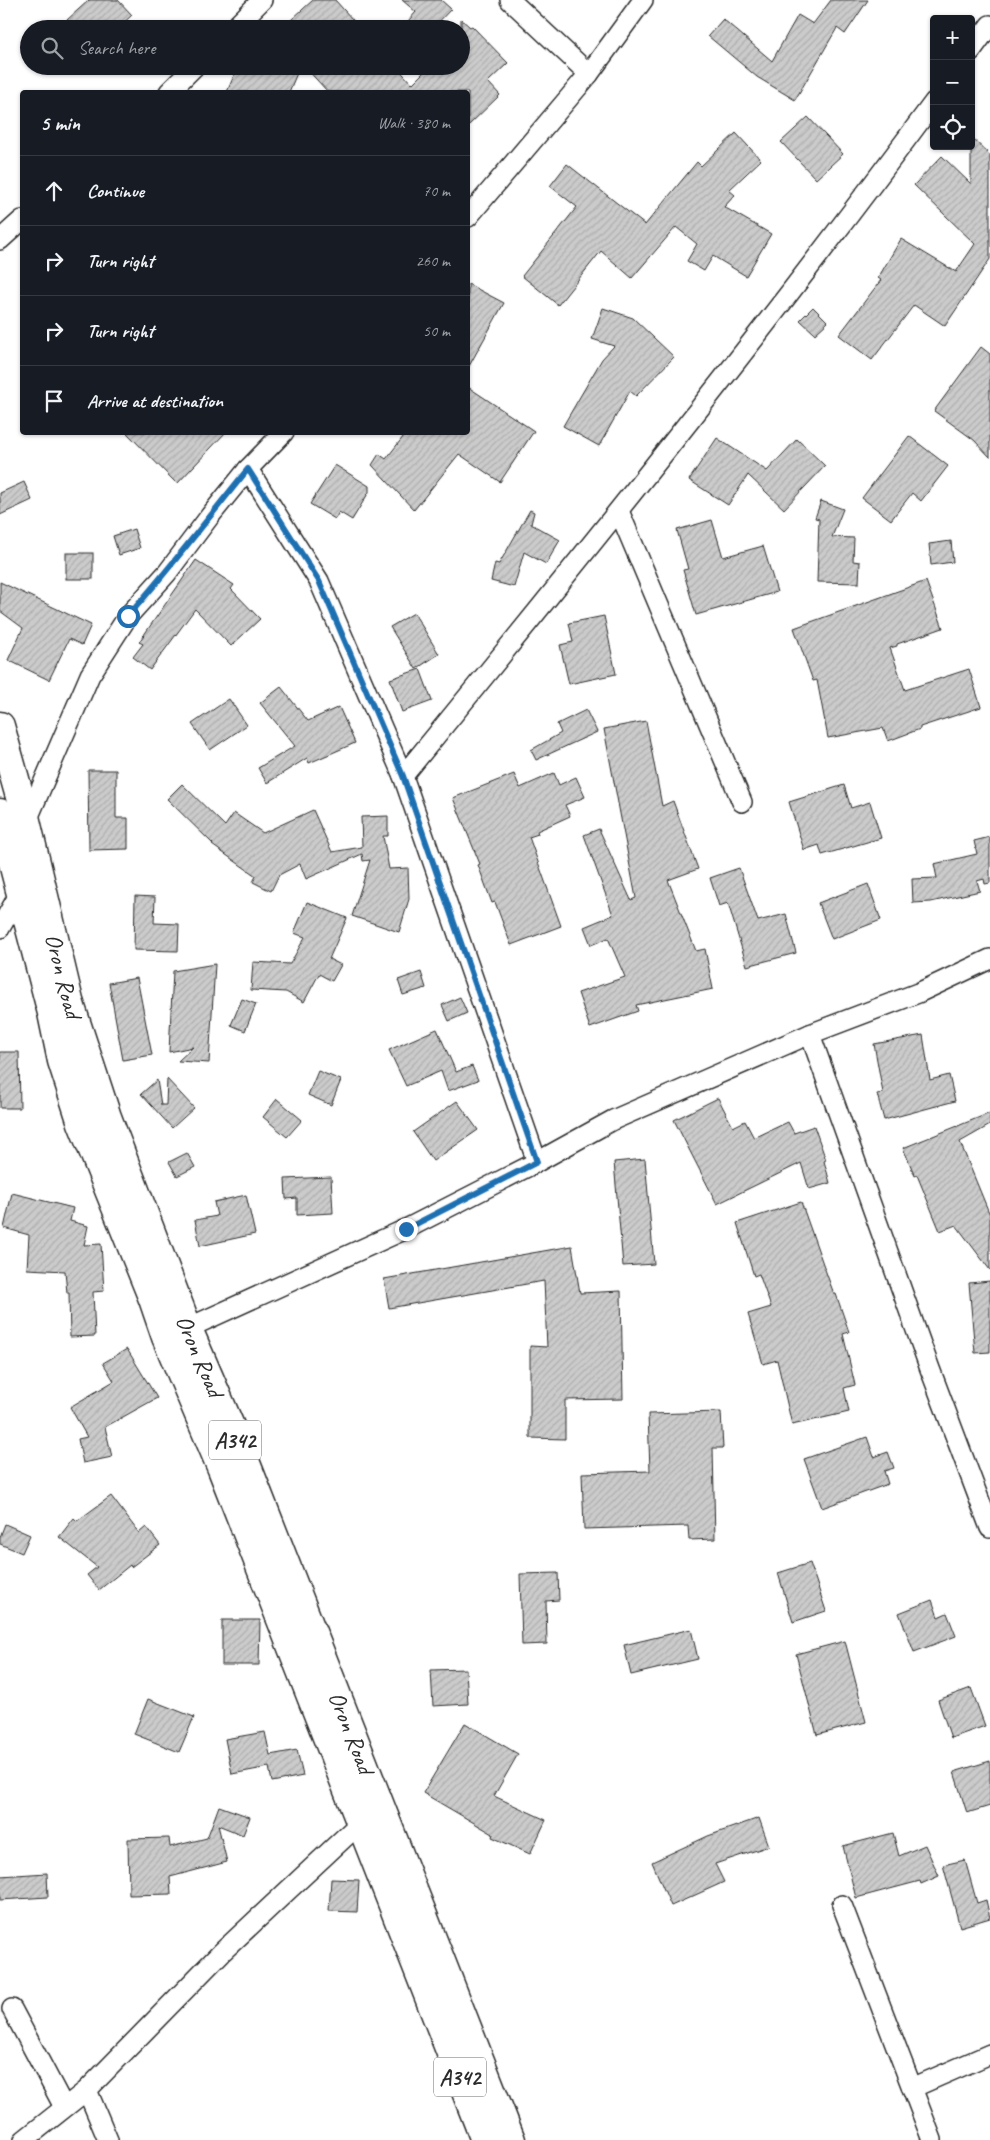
<!DOCTYPE html>
<meta charset="utf-8">
<style>
:root{--surface:#171b24;--page:#242831;--text:#f1f3f6;--muted:#9ea1a6;--line:#363941}
body{margin:0;font-family:Caveat,sans-serif;background:var(--page);color:var(--text)}
.controls{position:absolute;right:15px;top:15px;display:grid;overflow:hidden;border-radius:5px;box-shadow:0 1px 4px #0004}
.controls button{width:45px;height:45px;display:grid;place-items:center;padding:0;border:0;border-bottom:1px solid var(--line);background:var(--surface);color:var(--text);font:25px sans-serif}
.stop{position:absolute;width:15px;height:15px;margin:-11px;border:4px solid #1f6fb2;border-radius:50%;background:#fff}
.stop.end{background:#1f6fb2;border-color:#fff;box-shadow:0 1px 5px #0008}
.list{margin:0;padding:0;list-style:none}
h2{display:flex;justify-content:space-between;align-items:center;height:65px;margin:0;padding:0 20px;font-size:21px}
h2 small{font-size:16px;font-weight:400;color:var(--muted)}
.list li{display:grid;grid-template-columns:32px 1fr auto;gap:15px;align-items:center;box-sizing:border-box;height:70px;padding:0 20px;border-top:1px solid var(--line)}
.list b{display:block;font-size:19px;white-space:nowrap}
.list em{font-size:16px;font-style:normal;color:var(--muted)}
.icon{flex:none;width:28px;height:28px;fill:none;stroke:currentColor;stroke-width:2;stroke-linecap:round;stroke-linejoin:round}
.map{position:relative;flex:none;width:990px;height:2140px;overflow:hidden}
.search{position:absolute;background:var(--surface);box-shadow:0 1px 4px #0004;left:20px;top:20px;width:450px;height:55px;display:flex;align-items:center;gap:12px;box-sizing:border-box;padding:0 18px;border-radius:28px;color:var(--muted);font-size:19px}
.panel{position:absolute;background:var(--surface);box-shadow:0 1px 4px #0004;left:20px;top:90px;width:450px;height:345px;border-radius:5px}
.map>svg:first-child{display:block}
</style>
<div class="map">
<svg width="990" height="2140" viewBox="0 0 990 2140">
<defs>
<pattern id="building-hatch" width="6" height="6" patternUnits="userSpaceOnUse" patternTransform="scale(1.25)"><rect width="6" height="6" fill="#cbcbcb"/><path d="M-1 1l2-2M0 6l6-6M5 7l2-2" fill="none" stroke="#aeaeae"/></pattern>
</defs>
<rect width="100%" height="100%" fill="#fff"/>
<filter id="ink" filterUnits="userSpaceOnUse"><feTurbulence type="fractalNoise" baseFrequency=".02" numOctaves="2"/><feDisplacementMap in="SourceGraphic" scale="10" xChannelSelector="R" yChannelSelector="G"/><feConvolveMatrix kernelMatrix="1 2 1 2 8 2 1 2 1" color-interpolation-filters="sRGB"/></filter>
<g filter="url(#ink)">
<g fill="url(#building-hatch)" stroke="#2b2b2b">
<path d="M89,0h29l14,15 -15,14h-60z"/>
<path d="M313,0h22l26,29h-80z"/>
<path d="M402,0h39l10,9 -19,20h-31l15,-17z"/>
<path d="M831,0h37l-23,34 -8,-6 -42,72 -38,-23 -49,-41 15,-17 49,42 26,-46 15,9z"/>
<path d="M461,19l9,8 2,-1 36,37 -20,19 12,13 -32,31v-34h-140l-24,-26h92l16,18 18,-18h31z"/>
<path d="M238,66h62l-11,26h-62z"/>
<path d="M808,117l35,37 -27,25 -35,-37z"/>
<path d="M736,133l25,27 -32,30 6,5 -11,12 47,27 -25,42 -33,-20 -9,15 -17,-10 10,-17 -21,-17 -44,51 -31,-27 -43,54 -36,-29 55,-69 -27,-21 17,-22 78,61 52,-63 4,4z"/>
<path d="M971,137l19,18v104l-45,67 -31,-21 -42,55 -33,-25 42,-55 -3,-2 23,-39 55,33 19,-28 -61,-59 28,-29 29,28z"/>
<path d="M468,284l36,19 -36,65z"/>
<path d="M813,307l15,15 -13,12 -15,-14z"/>
<path d="M603,308l30,10 41,39 -38,39 -6,-5 -31,55 -36,-20 39,-67 12,-13 -22,-7z"/>
<path d="M981,347l9,7v103l-16,-17 -40,-29z"/>
<path d="M468,387l66,44 -34,51 -41,-28 -45,56 -42,-45 7,-11 7,5 21,-27h61z"/>
<path d="M126,432h100l-49,52z"/>
<path d="M909,436l39,30 -27,35 -9,-8 -21,27 -29,-22z"/>
<path d="M717,438l50,33 30,-32 28,27 -41,43 -36,-34 -20,30 -39,-25z"/>
<path d="M335,465l34,21v6l-17,28 -13,-8 -4,7 -25,-15z"/>
<path d="M24,482l8,18 -32,15v-22z"/>
<path d="M821,501l22,8 -11,28 22,1 -1,23 7,1 -1,21 -42,-1 2,-63 -4,-1z"/>
<path d="M530,510l4,2 -3,12 29,16 -14,24 -22,-12 -10,35 -23,-6 4,-18 4,1z"/>
<path d="M712,520l11,37 40,-11 14,46 -81,23 -13,-45 5,-1 -11,-39z"/>
<path d="M134,529l6,19 -21,7 -6,-19z"/>
<path d="M951,541l2,21 -22,3 -2,-21z"/>
<rect x="66" y="553" width="27" height="26"/>
<path d="M196,560l38,25 -3,4 29,30 -29,27 -36,-37 -45,61 -17,-13 10,-13 -4,-2z"/>
<path d="M926,581l17,47 -46,16v2l-7,2 15,42 64,-21 12,38 -61,20v2l-32,12 -5,-13 -55,10 -11,-58 -4,1 -19,-53z"/>
<path d="M0,582l91,43 -9,20 -13,-6 -20,41 -41,-20 15,-32 -23,-17z"/>
<path d="M414,613l25,41 -23,15 -26,-42z"/>
<path d="M604,616l12,58 -47,10 -9,-39 13,-3 -4,-19z"/>
<path d="M420,669l12,32 -30,11 -12,-33z"/>
<path d="M281,687l27,34 31,-14 16,36 -46,20 -2,-5 -40,25 -9,-15 37,-22 -35,-43z"/>
<path d="M229,699l18,26 -37,25 -18,-26z"/>
<path d="M586,710l11,22 -61,28 -5,-10 30,-17 -4,-9z"/>
<path d="M646,721l16,85 11,-5 25,68 -30,11 28,71 9,-2 8,40 -77,16 2,6 -48,17 -12,-35 47,-16 -17,-39 -17,7 -7,-18 29,-12 -29,-80 15,-6 32,71 5,-2 -32,-169z"/>
<path d="M88,770h28v48h12v31l-39,1z"/>
<path d="M554,773l5,12 17,-8 9,20 -20,8 5,11 -33,15 1,3 -9,3 32,89 -50,19 -16,-43 -3,1 -14,-38 2,-1 -27,-66 61,-24 6,14z"/>
<path d="M182,784l43,42 9,-13 29,20 50,-23 19,42 30,-5 -1,-30 27,-1v20h-5l6,33 19,-1 1,31 -10,33 -47,-16 18,-56 -7,1 -1,-7 -56,25 -6,-15 -21,11 -8,16 -18,-9 3,-6 -44,-31 1,-1 -46,-45z"/>
<path d="M844,785l7,23 19,-6 11,36 -59,17 -3,-10 -15,5 -15,-48z"/>
<path d="M990,837v46l-5,1 -1,-5 -7,2 3,10 -49,11 -18,1 -1,-24 25,-1 -3,-14 43,-10 -3,-13z"/>
<path d="M739,868l19,53 28,-7 10,39 -49,13 -19,-63 -9,3 -9,-28z"/>
<path d="M868,884l13,36 -49,19 -14,-36z"/>
<path d="M135,896l20,1 -1,26 25,1 -1,27 -44,-1z"/>
<path d="M307,902l40,16 -18,41 12,6 -9,16 -13,-7 -15,28 -18,-10 -35,-2 2,-28 37,2 15,-27 -11,-4z"/>
<path d="M215,964l-6,99 -31,-2 15,-14 -24,5 4,-81z"/>
<path d="M421,972l5,16 -23,7 -5,-15z"/>
<path d="M137,978l15,77 -29,5 -14,-77z"/>
<path d="M460,997l7,16 -18,8 -7,-16z"/>
<path d="M242,999l14,5 -11,27 -14,-6z"/>
<path d="M437,1029l19,43 16,-6 6,14 -30,11 -7,-20 -35,15 -17,-36z"/>
<path d="M923,1035l7,45 19,-5 6,26 -71,19 -7,-26 6,-1 -9,-49z"/>
<path d="M0,1052h19l1,56h-20z"/>
<path d="M318,1071l23,9 -10,25 -23,-10z"/>
<path d="M167,1079l27,29 -22,20 -31,-34 16,-14 4,25h5z"/>
<path d="M718,1098l15,29 12,-6 9,17 34,-16 6,11 20,-7 12,34 -2,1 6,22 -21,6 -8,-26 -84,41 -43,-84z"/>
<path d="M277,1099l25,21 -15,17 -24,-20z"/>
<path d="M457,1101l21,29 -45,31 -20,-29z"/>
<path d="M990,1113v12l-30,17 30,73v55l-34,-45 -16,6 -23,-56 -2,1 -12,-28z"/>
<path d="M187,1153l8,14 -18,9 -8,-14z"/>
<path d="M645,1159l9,105 -31,2 -9,-104z"/>
<path d="M331,1177l2,36 -36,2v-17l-11,1 -1,-20z"/>
<path d="M12,1193l61,15 -3,13 18,5 -4,19 17,-1 3,47 -11,1 2,44 -25,1 -1,-44h-2l-2,-22 -38,-2 2,-34 -25,-7z"/>
<path d="M246,1195l9,39 -55,12 -5,-26 22,-4 -3,-14z"/>
<path d="M801,1202l22,62 11,30h2l13,38 -6,2 12,51 -11,3 5,24 -57,13 -15,-65 -14,4 -15,-50 23,-7 -12,-33 -5,2 -17,-53z"/>
<path d="M572,1246l8,47 41,-2 2,108 -58,1v39l-35,-1v-92l17,1 -3,-66 -155,27 -5,-29z"/>
<path d="M990,1281v71l-15,1 -6,-70z"/>
<path d="M127,1349l30,49 -52,29 7,30 -29,6 -5,-24 9,-2 -17,-30 44,-26 -11,-18z"/>
<path d="M721,1412l2,36h-10l2,91 -26,1 -1,-14 -104,3 -2,-56 68,-2 -2,-57z"/>
<path d="M867,1437l7,20 14,-5 6,16 -10,3 4,13 -66,24 -18,-49z"/>
<path d="M111,1496l28,37 7,-6 14,18 -29,22 -1,-2 -31,25 -12,-15 10,-8 -38,-30 15,-19 3,3z"/>
<path d="M5,1524l25,11 -8,18 -22,-9v-7z"/>
<path d="M810,1563l16,48 -33,11 -15,-49z"/>
<path d="M558,1573l1,27 -13,1 1,43 -25,1 -2,-71z"/>
<path d="M932,1600l6,17 9,-4 9,23 -42,16 -15,-39z"/>
<path d="M222,1620h38l-1,45h-37z"/>
<path d="M691,1629l7,30 -67,16 -7,-30z"/>
<path d="M845,1641l21,81 -49,13 -21,-81z"/>
<path d="M466,1669l2,35 -35,2 -2,-36z"/>
<path d="M971,1688l14,38 -34,12 -13,-38z"/>
<path d="M148,1699l46,18 -15,35 -45,-18z"/>
<path d="M465,1723l53,31 -24,42 52,24 -16,34 -38,-17 1,-3 -70,-41z"/>
<path d="M265,1732l5,23 27,-5 6,26 -31,6 -3,-15 -37,7 -7,-35z"/>
<path d="M990,1761v45l-23,7 -13,-41z"/>
<path d="M219,1806l31,11 -7,18 -25,-10 9,37 -57,15 1,17 -42,1 -1,-56 41,-1 1,9 37,-9z"/>
<path d="M759,1818l10,28 -54,18 9,18 -53,24 -19,-44 56,-26z"/>
<path d="M893,1833l6,23 26,-11 14,31 -18,8 -1,-3 -64,17 -13,-52z"/>
<path d="M965,1860l12,43 9,-3 4,18 -30,9 -17,-62z"/>
<path d="M47,1873l1,24 -48,3v-24z"/>
<path d="M331,1879l28,1 -2,32 -28,-1z"/>
</g>
<g fill="none" stroke-linecap="round" stroke-linejoin="round">
<g stroke="#2b2b2b" stroke-width="22">
<g id="minor">
<path d="M510,0l79,74"/>
<path d="M233,29l29,-29"/>
<path d="M971,51l19,-26"/>
<path d="M169,92l26,-26"/>
<path d="M468,217l121,-143 54,-74"/>
<path d="M0,240l22,-20"/>
<path d="M248,469l71,112 84,195"/>
<path d="M619,511l123,291"/>
<path d="M26,823l64,-148 38,-59 39,-43 43,-57 38,-47 36,-37"/>
<path d="M0,928l20,-35"/>
<path d="M810,1034l108,-41 72,-34"/>
<path d="M537,1162l-134,-386c181,-221 361,-444 531,-674"/>
<path d="M177,1333l229,-104 131,-67 76,-42 197,-86 120,335 60,159"/>
<path d="M842,1905l90,235"/>
<path d="M12,2009l52,98"/>
<path d="M912,2088l78,-34"/>
<path d="M87,2090l21,50"/>
<path d="M24,2140l63,-50 135,-138 138,-129 10,-4"/>
</g>
</g>
<g stroke="#2b2b2b" stroke-width="31">
<g id="highway">
<path id="s1" d="M0,726l22,78 47,197 38,116 81,212 57,132 266,679"/>
<path d="M0,813l52,200 10,48 20,62 71,176 13,38 56,132 263,671"/>
</g>
</g>
<use href="#minor" stroke="#fff" stroke-width="19"/>
<use href="#highway" stroke="#fff" stroke-width="28"/>
</g>
</g>
<g fill="none" stroke-linecap="round" stroke-linejoin="round" filter="url(#ink)">
<path stroke="#1f6fb2" stroke-width="6" d="M128,616c42,-47 80,-98 120,-147l71,112 84,195 134,386 -131,67"/>
</g>
<g text-anchor="middle" stroke-width="4.5" stroke-linejoin="round" paint-order="stroke">
<g fill="#fff" stroke="#6b6b6b" stroke-width="1">
<rect x="209" y="1420.5" width="52" height="39" rx="4"/>
<rect x="434" y="2057.5" width="52" height="39" rx="4"/>
</g>
<g font-size="22" font-weight="bold" fill="#2b2b2b">
<text x="235" y="1448">A342</text>
<text x="460" y="2085">A342</text>
</g>
<g font-size="24" fill="#2b2b2b" stroke="#fff">
<text dy="8" stroke="none"><textPath href="#s1" startOffset="258">Oron Road</textPath></text>
<text dy="8" stroke="none"><textPath href="#s1" startOffset="662">Oron Road</textPath></text>
<text dy="8" stroke="none"><textPath href="#s1" startOffset="1068">Oron Road</textPath></text>
</g>
</g>
</svg>
<div class="controls">
<button>+</button>
<button>−</button>
<button><svg class="icon" aria-label="locate" viewBox="0 0 24 24"><circle cx="12" cy="12" r="6"/><path d="M12 2v4M12 18v4M2 12h4M18 12h4"/></svg></button>
</div>
<div class="stop" style="left:128px;top:616px"></div>
<div class="stop end" style="left:406px;top:1229px"></div>
<div class="search"><svg class="icon" aria-label="search" viewBox="0 0 24 24"><circle cx="10" cy="10" r="6"/><path d="M15 15l6 6"/></svg>Search here</div>
<section class="panel">
<h2>5 min<small>Walk · 380 m</small></h2>
<ul class="list">
<li><svg class="icon" aria-label="ahead" viewBox="0 0 24 24"><path d="M12 20V5M6 11l6-6 6 6"/></svg><div><b>Continue</b></div><em>70 m</em></li>
<li><svg class="icon" aria-label="right" viewBox="0 0 24 24"><path d="M7 20v-9h11M14 6l5 5-5 5"/></svg><div><b>Turn right</b></div><em>260 m</em></li>
<li><svg class="icon" aria-label="right" viewBox="0 0 24 24"><path d="M7 20v-9h11M14 6l5 5-5 5"/></svg><div><b>Turn right</b></div><em>50 m</em></li>
<li><svg class="icon" aria-label="arrive" viewBox="0 0 24 24"><path d="M6 21V4h12l-3 4 3 4H6"/></svg><div><b>Arrive at destination</b></div></li>
</ul>
</section>
</div>
